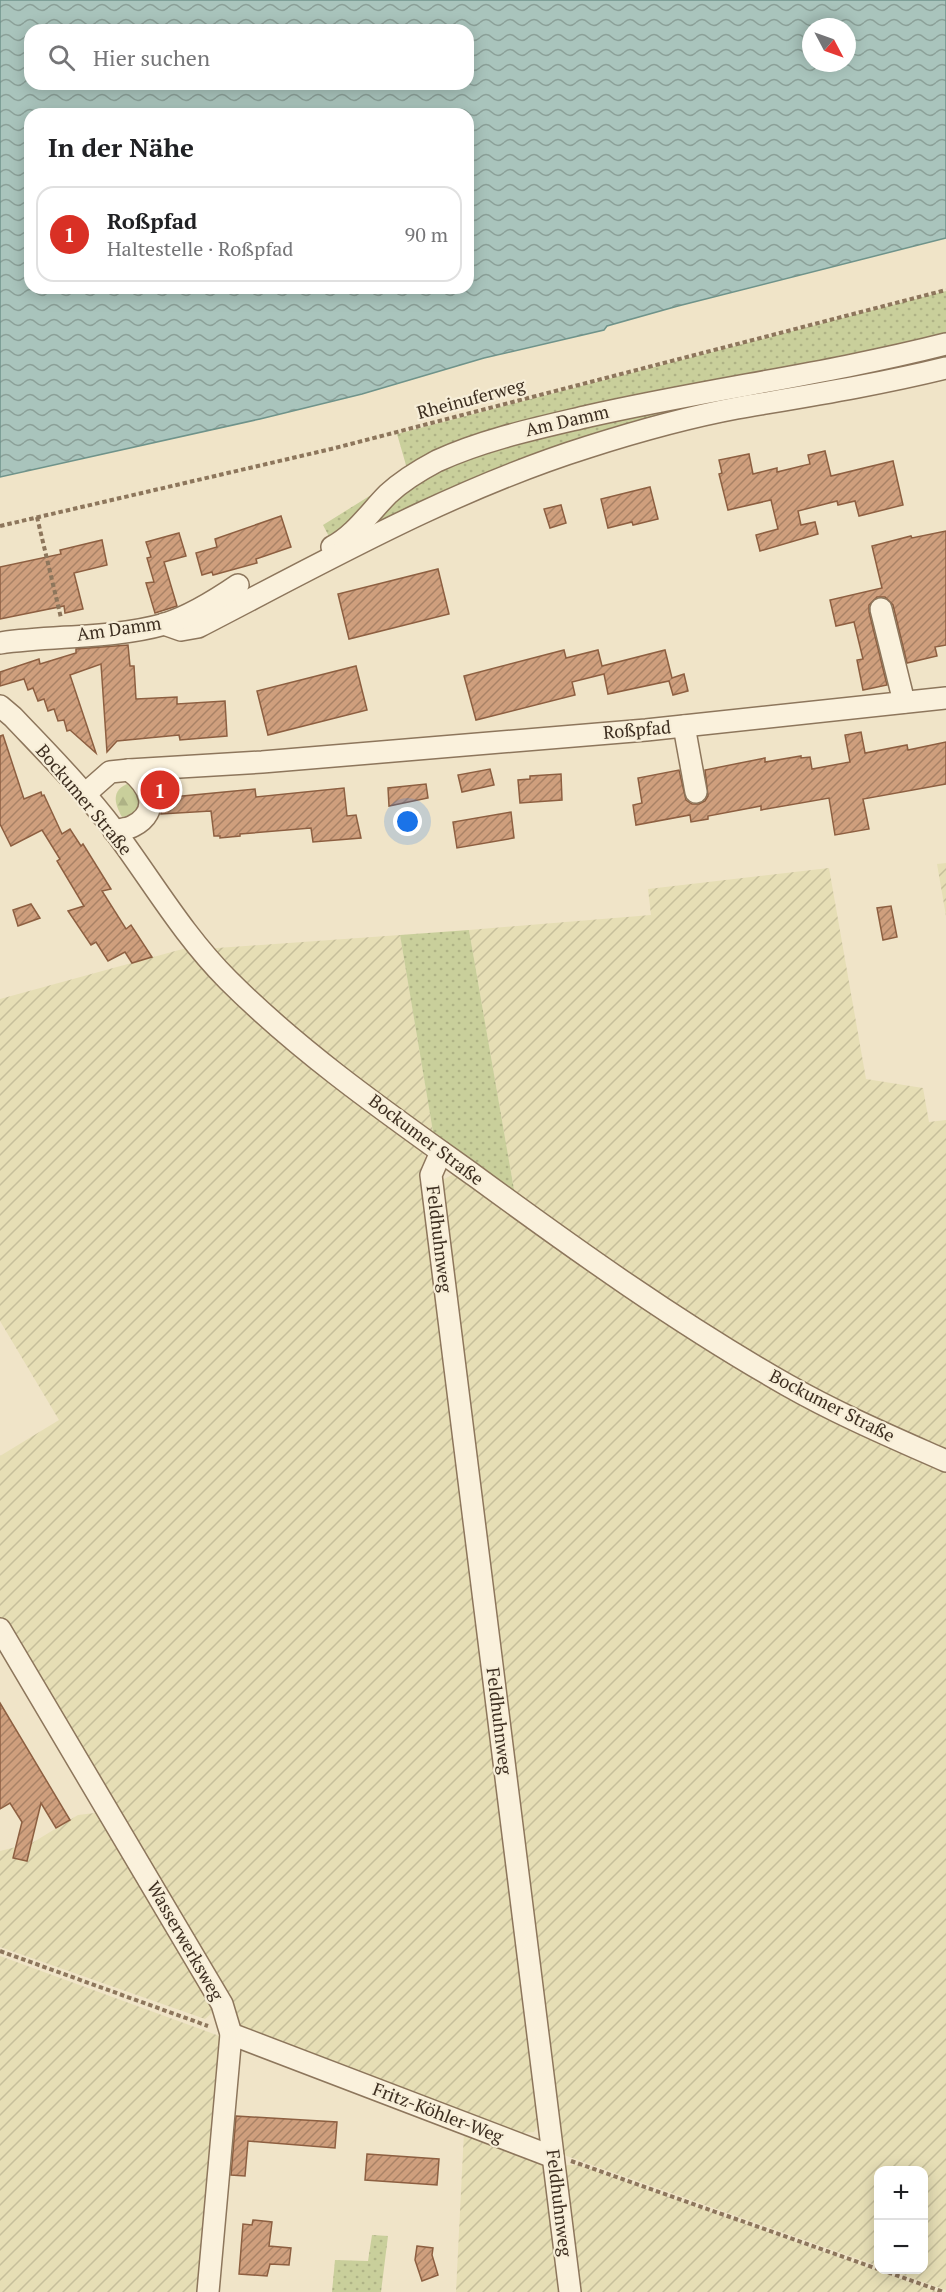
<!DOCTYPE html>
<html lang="de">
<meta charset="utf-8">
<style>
:root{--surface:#fff;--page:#f6f6f6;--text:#202124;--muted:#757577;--line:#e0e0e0;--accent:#d93025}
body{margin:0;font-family:"PT Serif",serif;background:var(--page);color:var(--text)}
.controls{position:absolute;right:18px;bottom:18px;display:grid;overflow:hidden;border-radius:12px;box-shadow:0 3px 15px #0003}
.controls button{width:54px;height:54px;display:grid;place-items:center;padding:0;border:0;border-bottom:2px solid var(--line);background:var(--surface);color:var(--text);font:30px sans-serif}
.compass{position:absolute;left:802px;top:18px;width:54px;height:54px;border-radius:50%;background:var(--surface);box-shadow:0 3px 15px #0003;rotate:131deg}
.you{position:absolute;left:408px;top:822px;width:21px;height:21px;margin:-15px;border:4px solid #fff;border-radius:50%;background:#1a73e8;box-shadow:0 0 0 9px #1a73e833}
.badge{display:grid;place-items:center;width:39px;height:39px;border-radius:50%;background:var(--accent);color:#fff;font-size:20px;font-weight:700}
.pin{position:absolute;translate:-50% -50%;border:3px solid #fff;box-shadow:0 2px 6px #0006}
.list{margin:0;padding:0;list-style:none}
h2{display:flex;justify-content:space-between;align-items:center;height:78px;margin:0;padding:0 24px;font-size:26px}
h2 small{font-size:20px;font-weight:400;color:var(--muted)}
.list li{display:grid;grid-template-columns:39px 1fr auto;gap:18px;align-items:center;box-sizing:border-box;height:96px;margin:0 12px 12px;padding:0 12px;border:2px solid var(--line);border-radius:18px}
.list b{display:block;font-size:22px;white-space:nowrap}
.list p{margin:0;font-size:20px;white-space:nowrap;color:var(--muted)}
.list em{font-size:20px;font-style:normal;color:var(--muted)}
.icon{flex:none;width:33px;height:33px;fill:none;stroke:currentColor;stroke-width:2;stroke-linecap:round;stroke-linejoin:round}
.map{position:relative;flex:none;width:946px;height:2292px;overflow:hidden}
.search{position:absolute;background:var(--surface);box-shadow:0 3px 15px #0003;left:24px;top:24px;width:450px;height:66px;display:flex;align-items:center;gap:15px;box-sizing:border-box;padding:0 21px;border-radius:18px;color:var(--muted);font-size:22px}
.panel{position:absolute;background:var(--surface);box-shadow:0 3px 15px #0003;left:24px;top:108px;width:450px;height:186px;border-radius:18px}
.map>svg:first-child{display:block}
</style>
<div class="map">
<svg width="946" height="2292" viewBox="0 0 946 2292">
<defs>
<pattern id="farmland-furrows" width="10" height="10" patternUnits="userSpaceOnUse" patternTransform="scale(1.5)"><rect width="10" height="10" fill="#e6deb5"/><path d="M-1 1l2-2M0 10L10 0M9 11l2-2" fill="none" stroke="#c6bf9b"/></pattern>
<pattern id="green-dots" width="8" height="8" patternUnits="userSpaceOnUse" patternTransform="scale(1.5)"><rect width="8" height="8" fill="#c9cf9b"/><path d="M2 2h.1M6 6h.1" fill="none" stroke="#aeb285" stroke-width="1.8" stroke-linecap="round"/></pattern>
<pattern id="forest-firs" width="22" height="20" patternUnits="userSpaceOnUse" patternTransform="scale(1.5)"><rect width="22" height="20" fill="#c9cf9b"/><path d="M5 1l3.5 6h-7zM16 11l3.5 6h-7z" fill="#aeb285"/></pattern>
<pattern id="water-waves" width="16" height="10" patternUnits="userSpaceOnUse" patternTransform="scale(1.5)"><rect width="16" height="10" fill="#a9c4bc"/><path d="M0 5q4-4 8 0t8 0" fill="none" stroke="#8ba098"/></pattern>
<pattern id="building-hatch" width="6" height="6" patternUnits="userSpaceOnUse" patternTransform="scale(1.5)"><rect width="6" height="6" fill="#cf9f7d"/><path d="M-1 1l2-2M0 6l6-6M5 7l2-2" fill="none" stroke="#a98266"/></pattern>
</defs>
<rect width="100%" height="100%" fill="#f0e4c8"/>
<g fill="url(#farmland-furrows)">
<path d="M946,863v53l-9,-52z"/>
<path d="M829,868l37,211 57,9 6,34 17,-2v336l-154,-72 -276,-183 -47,-271 182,-15 -3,-26z"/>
<path d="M400,935l35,209 -115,-90 -117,-105z"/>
<path d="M190,947l234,202 120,968 -10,15 -21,2 -271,-101 -242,-413v-164l59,-36 -59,-99v-322z"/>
<path d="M455,1173l148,100 343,192v825l-58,-20h36v-100h-46v96l-317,-112 -122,-972z"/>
<path d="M103,1812l113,197 -11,10 -205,-72v-96l32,-8 46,-28z"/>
<path d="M0,1956l225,82 -24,254h-201z"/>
<path d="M464,2132l82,32 20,128h-110z"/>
<path d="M568,2165h10l360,127h-364l-13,-124z"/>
</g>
<g fill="url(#green-dots)">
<path d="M946,291v73l-243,48 -367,138 -13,-25 85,-53 -11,-38z"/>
<path d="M469,930l47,271 -81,-57 -35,-209z"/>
<path d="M372,2235l16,1 -7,56h-49l3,-32 33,1z"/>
</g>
<path fill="url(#forest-firs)" d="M129,783l11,14c-2,12 -6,19 -18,20 -8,-14 -11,-27 7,-34z"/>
<path fill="url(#water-waves)" stroke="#6f938a" stroke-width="1.5" fill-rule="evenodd" d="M0,0h946v238l-268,68 -71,20 -3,4 -120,28 -122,36 -102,25 -260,58zM811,27h36v36h-36zM30,30h438v54h-438zM30,114h438v174h-438z"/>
<g fill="url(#building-hatch)" stroke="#8d5f41" stroke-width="1.5">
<path d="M825,451l6,25 62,-15 10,44 -44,11 -4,-15 -17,4 -1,-4 -39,10 3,14 14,-3 3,12 -58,17 -4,-16 22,-6 -7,-29 -43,10 -9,-36 3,-1 -3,-13 30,-6 4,20 24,-6v4l33,-8 -2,-9z"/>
<path d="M650,487l8,32 -25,6 -1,-3 -24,6 -7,-29z"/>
<path d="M561,505l5,18 -16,5 -6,-19z"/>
<path d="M281,516l10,31 -35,12 1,4 -44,12 -1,-3 -10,3 -6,-22 21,-6 -2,-8z"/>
<path d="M946,531v114l-11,2 2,9 -30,7 -14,-58 -8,-8h-8l-8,8v7l18,73 -24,5 -6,-30 6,-1 -9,-37 -18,4 -6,-26 52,-12 -10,-42 39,-10 1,2z"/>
<path d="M179,533l7,23 -22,6 13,44 -22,7 -9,-30 8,-1 -7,-24 4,-1 -5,-15z"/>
<path d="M102,540l5,25 -33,8 9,36 -18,4 -1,-7 -64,13v-52l61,-13 -1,-4z"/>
<path d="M438,569l11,45 -100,25 -11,-45z"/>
<path d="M128,645l2,21h4l2,33 41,-2v7l48,-3 2,35 -47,4 -1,-5 -62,6 -10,11 -6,-88 -31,11 26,78 -26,-23 -3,1 -3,-11 -6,1 -4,-12 -6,2 -4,-12 -6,2 -5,-13 -5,2 -4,-11 -24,7v-14l39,-13 1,5 36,-11v-4z"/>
<path d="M564,650l2,8 32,-8 4,16 63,-16 7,28 12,-4 4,17 -15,4 -4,-14 -61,13 -4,-20 -32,8 3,13 -99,25 -12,-44z"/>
<path d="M356,666l11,44 -99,25 -11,-44z"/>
<path d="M861,732l4,21 42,-8 1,5 38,-8v42l-83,15 6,30 -34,6 -6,-37 -68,12v-4l-53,10v3l-17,3 -1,-7 -54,10 -3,-20 9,-2 -4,-25 41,-8 7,30 6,4h7l6,-3 3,-5 -3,-26 60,-12v4l36,-6v2l9,-1 2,12 38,-7 -5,-27z"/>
<path d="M3,735l21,64 17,-7 1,4 2,-1 18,39 8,-5 11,17 2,-2 28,45 -9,2 24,38 5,-4 21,32 -20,6 -7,-11 -17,9 -12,-19 -5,3 -23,-34 16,-5 -27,-45 3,-2 -18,-29 -31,16 -11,-22v-88z"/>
<path d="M490,769l4,16 -32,7 -4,-17z"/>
<path d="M561,774l1,26 -42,3 -2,-23 12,-1v-3z"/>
<path d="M426,784l2,14 -39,8 -1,-18z"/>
<path d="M344,788l3,28 9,-1 5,23 -48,4 -2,-14 -71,6v2l-20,2v-2h-6l-3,-25 -50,3 1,-16 93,-9 1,8z"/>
<path d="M511,812l3,26 -57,10 -4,-26z"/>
<path d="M31,904l9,14 -22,8 -5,-16z"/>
<path d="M891,906l6,31 -14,3 -6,-32z"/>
<path d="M0,1703l70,117 -14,8 -15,-25 -14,58 -14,-3 9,-36 -12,-19 -10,6z"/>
<path d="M236,2116l101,6 -2,26 -87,-7 -3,35 -14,-1z"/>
<path d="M367,2154l72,5 -2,26 -72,-5z"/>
<path d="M253,2220l19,2 -3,24 22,2 -2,17 -19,-1 -3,12 -28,-2 4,-50 9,1z"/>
<path d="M417,2246l16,2 -1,7 6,20 -16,6 -7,-21z"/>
</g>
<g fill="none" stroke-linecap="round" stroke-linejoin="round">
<g stroke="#8d765c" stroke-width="24">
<g id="minor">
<path d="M332,547c23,-12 38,-35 56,-53 14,-13 32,-24 49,-33 48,-22 101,-33 152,-45 119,-27 239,-42 357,-72"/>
<path d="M881,609l23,93"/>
<path d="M164,624l17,6 17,-3c128,-66 253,-137 390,-180 47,-15 101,-30 149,-39 70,-12 140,-23 209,-40"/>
<path d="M0,643c54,-8 112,-4 165,-19 26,-8 51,-24 73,-39"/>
<path d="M0,706l13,11c35,37 71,73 101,113 38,51 69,105 114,150 74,74 162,135 247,196 101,74 203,147 312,209 51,29 105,52 159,76"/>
<path d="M684,726l12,66"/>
<path d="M85,794l25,-22 19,-2 133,-8 384,-32 300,-32"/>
<path d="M114,831c6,-2 14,-2 19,-5 29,-15 16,-41 -4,-56"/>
<path d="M441,1152l-10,23 139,1117"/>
<path d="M0,1629l222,375 9,30 -23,258"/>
<path d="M231,2034l322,123"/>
</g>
</g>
<g stroke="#8d765c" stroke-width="4" stroke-dasharray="4.5 3" stroke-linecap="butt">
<path d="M37,517l24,101"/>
<path d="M0,526l331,-77 615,-159"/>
<path d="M0,1951l208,75"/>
<path d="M571,2161l307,108"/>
<path d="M881,2270l63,22"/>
</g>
<use href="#minor" stroke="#faf1dc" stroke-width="21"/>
</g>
<g text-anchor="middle" stroke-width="4.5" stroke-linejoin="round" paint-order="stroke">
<g font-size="18" fill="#3d2e20" stroke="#f7eed8">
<text transform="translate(471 399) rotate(-15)" y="6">Rheinuferweg</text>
<text transform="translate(567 421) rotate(-13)" y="6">Am Damm</text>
<text transform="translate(119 629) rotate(-8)" y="6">Am Damm</text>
<text transform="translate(637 730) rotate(-5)" y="6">Roßpfad</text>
<text transform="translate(84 800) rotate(50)" y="6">Bockumer Straße</text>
<text transform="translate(426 1140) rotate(37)" y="6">Bockumer Straße</text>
<text transform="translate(439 1239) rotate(83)" y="6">Feldhuhnweg</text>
<text transform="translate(832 1406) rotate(27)" y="6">Bockumer Straße</text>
<text transform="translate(499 1721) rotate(83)" y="6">Feldhuhnweg</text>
<text transform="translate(185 1941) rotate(60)" y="6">Wasserwerksweg</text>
<text transform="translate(438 2113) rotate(21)" y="6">Fritz-Köhler-Weg</text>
<text transform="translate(559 2203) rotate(83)" y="6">Feldhuhnweg</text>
</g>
</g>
</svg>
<div class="controls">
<button>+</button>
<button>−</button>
</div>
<svg class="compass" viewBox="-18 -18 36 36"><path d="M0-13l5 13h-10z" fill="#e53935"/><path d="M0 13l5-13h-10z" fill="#757577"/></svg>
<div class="you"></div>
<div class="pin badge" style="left:160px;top:790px">1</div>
<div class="search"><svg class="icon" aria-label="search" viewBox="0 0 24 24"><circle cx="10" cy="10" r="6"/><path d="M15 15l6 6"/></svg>Hier suchen</div>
<section class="panel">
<h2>In der Nähe<small></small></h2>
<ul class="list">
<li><span class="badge">1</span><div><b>Roßpfad</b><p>Haltestelle · Roßpfad</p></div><em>90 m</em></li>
</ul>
</section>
</div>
